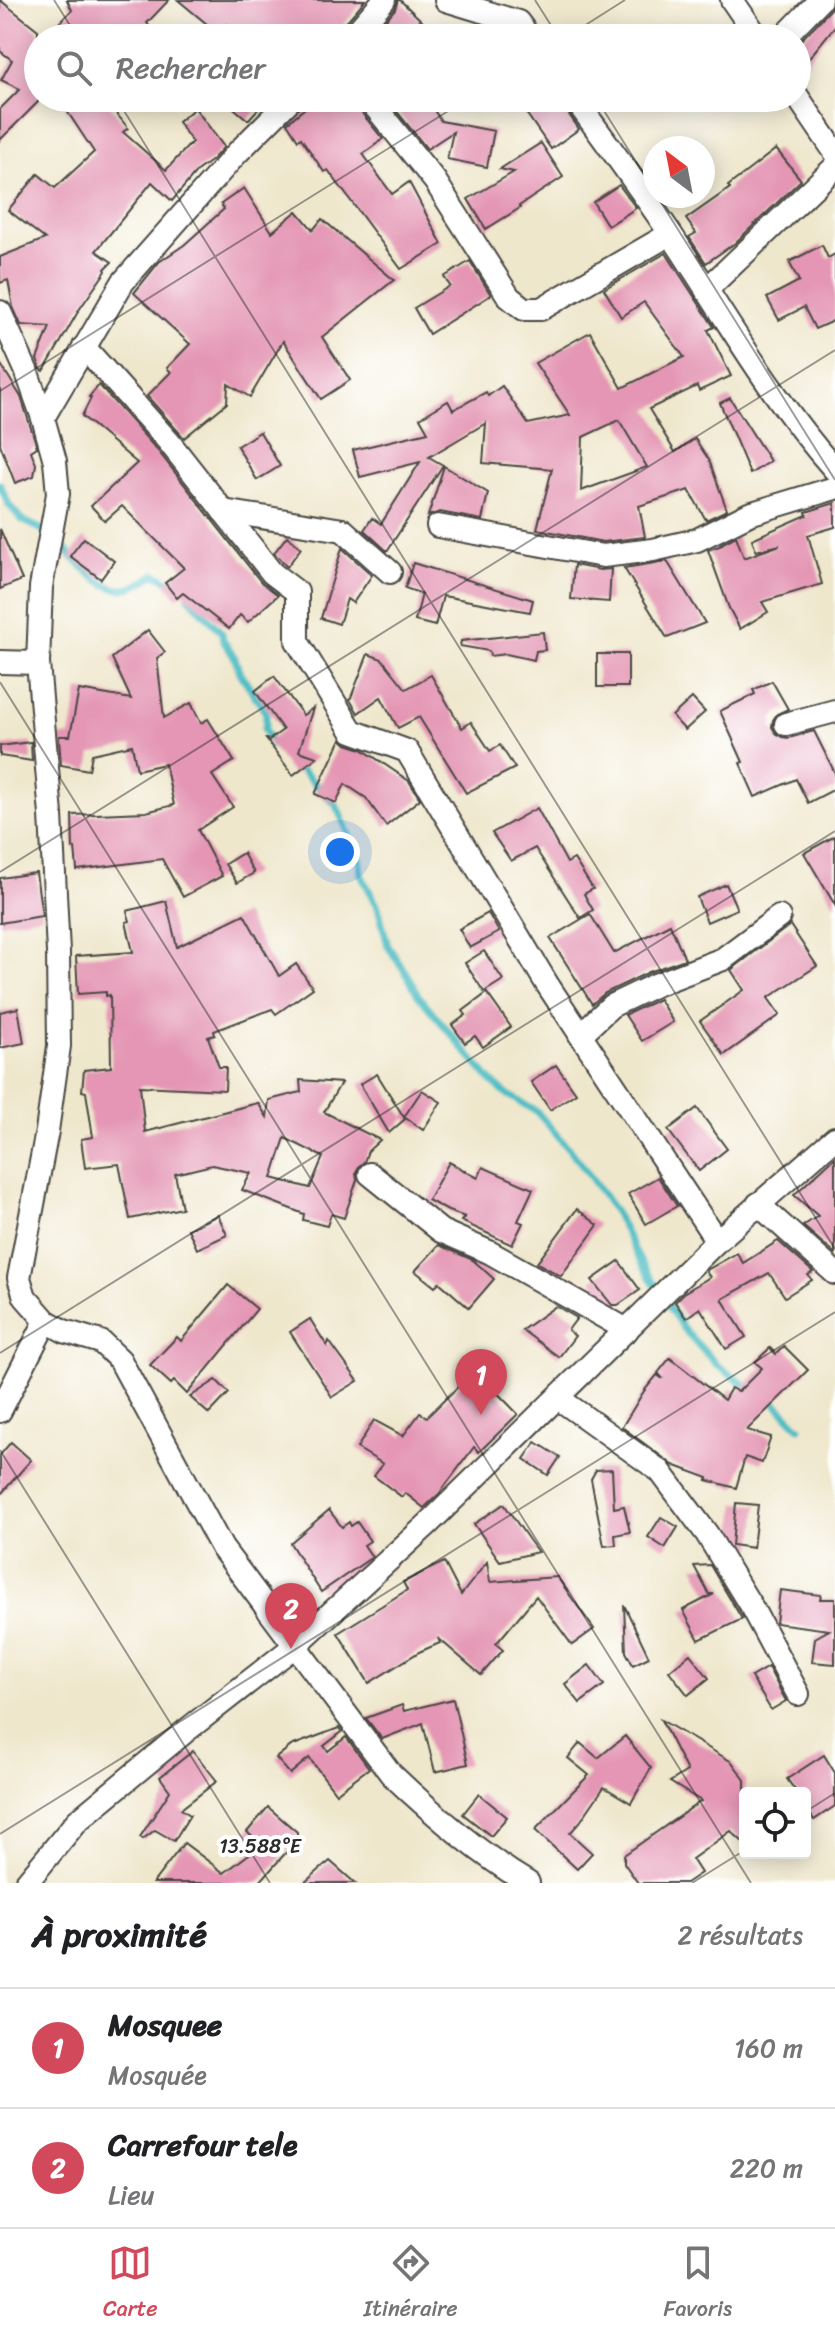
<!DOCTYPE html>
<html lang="fr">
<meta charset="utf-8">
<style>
:root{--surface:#fff;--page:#f2f2f2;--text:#202124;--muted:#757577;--line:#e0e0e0;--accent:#d1495b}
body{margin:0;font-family:Sriracha,sans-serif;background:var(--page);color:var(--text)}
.controls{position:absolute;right:24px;bottom:24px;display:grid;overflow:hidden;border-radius:8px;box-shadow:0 4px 20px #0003}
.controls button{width:72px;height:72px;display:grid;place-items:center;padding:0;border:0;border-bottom:2px solid var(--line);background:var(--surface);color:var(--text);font:40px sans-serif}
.compass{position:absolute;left:643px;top:136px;width:72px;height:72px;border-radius:50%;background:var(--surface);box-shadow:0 4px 20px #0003;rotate:328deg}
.you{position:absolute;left:340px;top:852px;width:28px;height:28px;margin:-20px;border:6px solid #fff;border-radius:50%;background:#1a73e8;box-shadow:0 0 0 12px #1a73e833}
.badge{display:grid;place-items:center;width:52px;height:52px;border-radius:50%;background:var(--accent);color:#fff;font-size:26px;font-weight:700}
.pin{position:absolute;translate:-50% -66px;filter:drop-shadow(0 2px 4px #0008)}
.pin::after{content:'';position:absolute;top:42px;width:28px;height:24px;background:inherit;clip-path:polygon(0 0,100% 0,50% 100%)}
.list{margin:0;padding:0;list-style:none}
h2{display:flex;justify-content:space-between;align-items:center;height:104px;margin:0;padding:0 32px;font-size:34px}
h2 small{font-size:26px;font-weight:400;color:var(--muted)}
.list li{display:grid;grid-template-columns:52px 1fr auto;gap:24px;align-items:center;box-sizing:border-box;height:120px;padding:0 32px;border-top:2px solid var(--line)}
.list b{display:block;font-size:30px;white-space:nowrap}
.list p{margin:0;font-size:26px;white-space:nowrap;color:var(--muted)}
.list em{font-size:26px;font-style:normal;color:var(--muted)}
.icon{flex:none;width:44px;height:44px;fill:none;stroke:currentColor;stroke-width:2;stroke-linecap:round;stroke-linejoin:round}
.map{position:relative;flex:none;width:835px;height:1883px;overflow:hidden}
.search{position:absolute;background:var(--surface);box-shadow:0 4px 20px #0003;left:24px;right:24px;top:24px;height:88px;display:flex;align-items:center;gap:20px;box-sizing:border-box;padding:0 28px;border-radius:44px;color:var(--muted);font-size:30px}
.sheet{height:344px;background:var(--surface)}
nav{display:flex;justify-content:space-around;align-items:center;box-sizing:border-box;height:112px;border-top:2px solid var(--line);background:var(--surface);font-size:22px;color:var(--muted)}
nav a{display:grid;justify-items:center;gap:4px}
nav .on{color:var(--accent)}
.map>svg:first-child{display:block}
</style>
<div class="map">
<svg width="835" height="1883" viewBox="0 0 835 1883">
<rect width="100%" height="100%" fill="#fff"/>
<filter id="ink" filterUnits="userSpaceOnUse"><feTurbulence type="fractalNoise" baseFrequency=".0125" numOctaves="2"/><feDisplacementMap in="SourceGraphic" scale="16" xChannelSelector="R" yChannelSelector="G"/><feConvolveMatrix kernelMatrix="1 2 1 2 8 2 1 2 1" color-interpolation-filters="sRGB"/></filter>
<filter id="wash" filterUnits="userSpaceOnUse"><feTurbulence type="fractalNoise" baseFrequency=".006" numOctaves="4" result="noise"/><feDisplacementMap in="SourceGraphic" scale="32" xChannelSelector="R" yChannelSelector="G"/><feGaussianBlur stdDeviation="1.8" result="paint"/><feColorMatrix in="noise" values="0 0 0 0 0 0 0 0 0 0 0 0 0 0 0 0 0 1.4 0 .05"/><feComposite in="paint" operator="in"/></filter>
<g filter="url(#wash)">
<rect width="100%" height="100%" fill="#efe7cc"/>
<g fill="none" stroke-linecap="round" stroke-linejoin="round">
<g stroke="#50bec5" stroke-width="7">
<path d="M0,484l9,21 13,15 23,11"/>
<path d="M55,539c15,15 43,49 65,50 13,1 25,-8 35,-15l7,3 11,8"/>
<path d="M189,597l33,36 1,7 12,18 4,13 27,42v11l-2,5 9,16"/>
<path d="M295,764l41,41 23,52 2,17 17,33 10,39 20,30 10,19 72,85 15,13 32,19 43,50 35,50 26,51 44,68 32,34 35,25"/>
<path d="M770,1398l30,30"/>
</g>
</g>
<g id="blocks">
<g fill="#e496b4" fill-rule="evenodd">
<path d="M0,0l38,30v72l-38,38v-31l20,-20 -19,-9 11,-20 -12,-9z"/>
<path d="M67,0h102l-22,23 11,15h-76l-22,-16 12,-12z"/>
<path d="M178,0h187l-25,29 -3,9h-90l-20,-14 -8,10z"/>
<path d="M398,0h2l25,24 -13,14h-20l-12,-12 15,-17z"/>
<path d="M834,0l1,26 -38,47v-29l33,-34z"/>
<path d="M80,98h24l24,30 -5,4 43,38 26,-28 -14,-20 17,-14 29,39 -12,13 -14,10 -26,31 -20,-19 -56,69 16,11 -7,7 1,2 -27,39 -35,61 -3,-2 -4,-10 13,-32 -29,-2 -8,-18 -5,-27 -8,3v-26l45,-18 -37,-29 30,-36 17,14 39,-36 -29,-44z"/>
<path d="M222,98h46l-20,22z"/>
<path d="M317,98h37l3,9 26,32 -20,15 29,40 17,-12 33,62 -41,25 -73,-99 -4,2 -23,-34 -3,2 -11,-17z"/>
<path d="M386,98h40l15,23 53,10 -7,36 -40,-8 6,-27 -26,17z"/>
<path d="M534,98h26l3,8 16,23 -28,20 -29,-42z"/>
<path d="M541,143l22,34 -44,29 1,2 -34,21 -18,-30 46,-27 -14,-3z"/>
<path d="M776,149l25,31 -66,63 -29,20 -17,-26 7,-4 -10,-14 44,-31 -2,-2z"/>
<path d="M619,185l17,23 -28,18 -15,-24z"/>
<path d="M244,188l28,44 25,-21 16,19 9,-11 72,61 -72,57 28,43 -29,19 -38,-58 -33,56 -22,-13 -1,19 -43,35 -37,-42 24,-24 -4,-4 23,-24 -56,-51 25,-31 25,-17 40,-36 -3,-5z"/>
<path d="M822,245l6,13 7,-4v66l-20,9 -11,-22 -25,13 -12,-22 32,-17 -10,-19z"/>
<path d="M666,253l48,74 -6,3 23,46 -32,15 -2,-5 -48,23 26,43 20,-13 14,21 18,50 -21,10 -17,-30 -50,16 6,31 -42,5 -66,-13 15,-60 -69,-6 3,-40 -57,34 14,8 -56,86 -23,-21 8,-12 9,6 39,-62 -60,15 -7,-27 75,-18 -8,-14 28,-17 5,9 33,-18 2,4 14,-10 26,38 42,-9 -35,-52 55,-31 32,56 62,-31 -40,-55 -23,15 -17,-28zM619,420l28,47 -66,24 2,-54z"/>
<path d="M470,261l21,34 -62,39 -15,-26 36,-22 -6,-9z"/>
<path d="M0,363l21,34 16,50 -6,4 5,13 -2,12 -19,7 -15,-39z"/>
<path d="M99,385l59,66 103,131 17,13 -30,27 -8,-7 -11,14 -46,-36 -6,5 -12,-15 19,-15 -62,-62 -17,15 -14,-15 46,-43 -55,-47 9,-18 -2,-1z"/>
<path d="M730,398l40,63 -20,13 -30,-71z"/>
<path d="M260,432l20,34 -23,14 -20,-34z"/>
<path d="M444,466l44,27 -6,27 -42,-8 -12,4z"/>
<path d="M835,503v24l-27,8 14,49 -60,18 6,10 -28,17 -11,-21 -21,-58 14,-5 -1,-1 15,-8 8,22 36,-13 -24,6 -4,-12 55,-24 -1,-3z"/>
<path d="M0,529l22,51 -22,9z"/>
<path d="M287,536l14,12 -14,19 -13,-14z"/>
<path d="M84,538l30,23 -13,18 -31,-23z"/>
<path d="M342,548l30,27 -19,28 -6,-4 -8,25 -18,-6z"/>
<path d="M667,561l38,62 -38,15 -43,-70z"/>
<path d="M413,563l120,37 -3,12 -87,-16 -8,30 -20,-5 7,-27 -17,-6z"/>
<path d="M574,565l26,5 11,-1 -2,33 -38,-3z"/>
<path d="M148,630l17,22 -8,6 7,60 27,-15 10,20 7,-4 26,42 -22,14 21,32 -35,23 24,46 -39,21 -21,-38 -85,11 -2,-22h-2l-1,-33 74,-3 28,-7 -9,-41 -28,6 -5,-25 -40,9 -3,16 -28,-5 -2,-26v-3h11l9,-46 52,9 -19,-41z"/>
<path d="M543,632l2,18 -9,1 -2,9 -28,-6 -16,2 -1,-5 -29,-5 1,-5z"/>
<path d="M368,654l14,5 24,30 25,-14 31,53 9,-6 19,29 10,-6 15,23 -49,25 -47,-76 -21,11 -17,-31 -23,16 -8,-13z"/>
<rect x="597" y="654" width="31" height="33"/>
<path d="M274,676l29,39 10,-7 -14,43 18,6 -24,18 -27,-36 3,1 14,-10 -28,-39z"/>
<path d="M772,681l16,28 -11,5 -4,6 -1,7 4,6 6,4 7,1 25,-7 21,42v16l-27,14 -12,-24 -41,18 -15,-34 3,-1 -23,-51 35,-17 -2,-4z"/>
<path d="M692,698l13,14 -20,18 -13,-14z"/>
<path d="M341,739l6,5 15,5 47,32 11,18 -34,27 -20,-28 -21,-14 -9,19 -21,-9z"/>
<path d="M31,742l1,19 -32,-5v-10z"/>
<path d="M537,808l30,55 7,-4 19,30 -9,5 9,16 -13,8 -45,-70 -24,13 -19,-28z"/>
<path d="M835,836v69l-31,-52z"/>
<path d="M243,853l11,20 -17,10 -12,-19z"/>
<path d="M36,873l6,43 -42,7v-45z"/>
<path d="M726,884l11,25 -30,13 -10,-25z"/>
<path d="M166,901l11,46 67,-33 35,62 17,-12 17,24 -37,26 -4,-5 -58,22 1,4 -7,2 11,30h7l-1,23 -85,-4 5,46 113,-29 9,14 2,-17 32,-8 -1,-12 41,3 -17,29 56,28 -12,11 -4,11 -5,4 -3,7 1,7 -13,38 -13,-4 -4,12 -24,-6 1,-6 -62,-24 9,-17 -39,-8 -37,9 7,34 -52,11 -11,-55 -34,4 -4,-29 12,-2 -7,-45 -4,-1 2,-21 27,-3 -1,-72 -4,1v-4l-28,2 -2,-38 57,-4 -7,-30 4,-1 -3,-10zM285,1138l38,19 -13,31 -38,-10z"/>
<path d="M488,913l11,19 -29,16 -11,-19z"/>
<path d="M590,914l24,39 56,-29 15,35 -36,13 -44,21 -13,11 -42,-66z"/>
<path d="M790,925l27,41 -49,32 12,17 -56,40 -24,-34 44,-31 -13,-20z"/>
<path d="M484,951l19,29 -19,12 -19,-29z"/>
<path d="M487,993l24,34 -28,20 -8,-11 -10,7 -13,-18 14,-10 -3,-4z"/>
<path d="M659,999l14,23 -31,19 -17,-26z"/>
<path d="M18,1008l6,35 -24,5v-36z"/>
<path d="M556,1065l20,28 -26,17 -19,-28z"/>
<path d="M377,1074l28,45 -16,14 -29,-49z"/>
<path d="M422,1090l19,12 -18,28 -19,-13z"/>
<path d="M697,1108l30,41 -28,22 -31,-41z"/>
<path d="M835,1157v96h-1l-31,-27 15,-10 -24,-21z"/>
<path d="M449,1162l29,16 5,-11 50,22 -15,32 5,2 -11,22 -51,-24 4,-4 -17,-6 -20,-11z"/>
<path d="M658,1177l19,29 -31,18 -18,-30z"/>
<path d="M577,1209l21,16 -37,51 -24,-13z"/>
<path d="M218,1215l9,20 -30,14 -9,-20z"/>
<path d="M778,1241l35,31 -5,3 4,5 -27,17 -16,-24 -47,26 24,38 -20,12 -26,-41 -14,10 -11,-16 10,-10 25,-15 -4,-5 1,-2 30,-17 6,10z"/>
<path d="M439,1245l34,15 21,19 -25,29 -30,-26 -4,5 -20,-16z"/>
<path d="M619,1261l21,29 -22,15h-6l-20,-25z"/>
<path d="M228,1285l29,24 -70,85 -13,-13 -3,3 -21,-19 27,-28 4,4z"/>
<path d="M556,1306l21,12 -9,12 7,6 -16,21 -37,-27z"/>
<path d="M310,1319l17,27 2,-5 29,40 -26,16 -42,-65z"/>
<path d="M784,1346l24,24 -61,60 24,7 -9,26 -17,-6 -9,31 -29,-8 1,-2 -35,-13 -51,-38 22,-36 13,-16 6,4 -5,-6 12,-15 54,42 7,-12 7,4 24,-24 -7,-6 15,-14 6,6z"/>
<path d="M475,1370l43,44 -39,38 -5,-5 -35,47 -15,14 -19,-15 -3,4 -28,-21 9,-12 -26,-16 17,-28 29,16 17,-23 7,4z"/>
<path d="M216,1380l13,13 -20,21 -19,-17z"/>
<path d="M11,1442l20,18 -31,35v-40z"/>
<path d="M536,1442l24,15 -12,18 -24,-16z"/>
<path d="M612,1469l2,39 10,-2 6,26 -15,3 1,10 -12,1 -13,-67 5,-9z"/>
<path d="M736,1503l22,2 -5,43 -21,-3z"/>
<path d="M504,1504l25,36 9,12 -38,9 -26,-37z"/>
<path d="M329,1510l13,17 7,-5 2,4 6,-4 13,19 -6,4 8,12 -51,35 -31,-49z"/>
<path d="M661,1517l17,10 -13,21 -17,-11z"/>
<path d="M444,1562l17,33 26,-33 3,20 67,-5 37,52 -22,16 -36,-49 -40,48 7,6 -22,25 -43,-37 2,5 -21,9 -50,31 -31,-50 69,-43 -4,-8z"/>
<path d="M710,1565l32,54 -43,21 -16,-30 31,-16h-5l-15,-28z"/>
<path d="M780,1590l41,5 -1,4h15v65l-23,-2 3,-24 14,-8 -53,-7z"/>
<path d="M624,1605l25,52 -16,8 -7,-13z"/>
<path d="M690,1654l19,24 -21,17 -19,-24z"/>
<path d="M589,1665l15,20 -24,18 -15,-19z"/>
<path d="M768,1667l18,34 -15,9 -20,-33z"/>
<path d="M453,1699l15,65 -33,8 -12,-49 -41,16 -16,-21 36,-13 2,6z"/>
<path d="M661,1720l71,42 13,18v64l-14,-13 -39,28 9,14 -15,10h-48l-14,-20v-8l77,-54 -31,-19 17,-11z"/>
<path d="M339,1728l3,4 -18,14 4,5 18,-14 23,31 -33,25 -27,-35 -19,16 -14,-16 15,-12z"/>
<path d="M625,1736l26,32 -20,35 -27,-16 -24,35 -10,11 22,20 -15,16 -42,-39 54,-55 -21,-17 12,-15 18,15z"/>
<path d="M193,1751l24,30 -36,28 9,6 -16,26 -19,-11 -12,9 -3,-2 30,-46 -10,-14z"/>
<path d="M824,1755l11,18v33l-21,14 -9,-14v-13h-8l-10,-14z"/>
<path d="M479,1794l28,23 -16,19 -28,-22z"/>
<path d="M268,1807l29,25v8l-38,43h-106l31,-40 40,30 37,-28 -14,-13z"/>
<path d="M330,1861l25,22h-51z"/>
</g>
</g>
</g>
<g filter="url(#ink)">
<use href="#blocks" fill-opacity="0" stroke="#484743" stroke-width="2"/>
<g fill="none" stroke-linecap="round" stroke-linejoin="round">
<g stroke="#484743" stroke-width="26">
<g id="street">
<path d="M446,0l72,22 12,16"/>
<path d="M732,0l26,38"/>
<path d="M351,38l33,-38"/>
<path d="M783,38l37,-38"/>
<path d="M797,96l38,56"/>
<path d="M368,98l67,83 74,116 15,12h17l129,-75"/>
<path d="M574,98c33,45 65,89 96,135 53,80 101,165 165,237"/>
<path d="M706,290l129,-123"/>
<path d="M0,312l26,58 17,48 12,43 3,33 -17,93 -3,76 13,152 7,137 1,94 -12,85 -28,147 6,19 21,24 18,10 37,11 19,18 102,188 169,226c42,40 87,79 137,109"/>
<path d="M84,347l85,95 103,131 25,19v49l55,90 55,20 140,233 170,257"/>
<path d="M43,418l80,-136 114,-129 55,-55"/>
<path d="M223,511l120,19 47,42"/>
<path d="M438,526l165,30 50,-6 44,-10 52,-26 86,-26"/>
<path d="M0,662l38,1"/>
<path d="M786,724l49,-13"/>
<path d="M580,1035l31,-29 44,-21 68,-26 56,-42"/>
<path d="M370,1174l71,57 48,21 138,78"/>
<path d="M758,1204l77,69"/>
<path d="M558,1398l102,73 47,63 45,74 46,86"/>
<path d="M0,1411l46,-90"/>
<path d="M26,1883l51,-62 110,-91 109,-85 132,-121 289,-283 118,-103"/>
</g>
</g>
<use href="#street" stroke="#fff" stroke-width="22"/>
</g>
</g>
<path fill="none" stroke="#2b2b2b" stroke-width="2" stroke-opacity="0.45" d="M54,0l24,38M535,0l24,38M565,38l60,-38M116,98l719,1151M596,98l59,94M657,196l178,284M0,391l469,-293M0,682l751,1201M0,872l835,-522M0,1353l835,-522M0,1450l270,433M805,1812l30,-19M0,1834l835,-522M692,1883l53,-33"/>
<g font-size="20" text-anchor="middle" fill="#2b2b2b" stroke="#fff" stroke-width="8" stroke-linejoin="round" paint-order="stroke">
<text x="260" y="1853">13.588°E</text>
</g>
</svg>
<div class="controls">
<button><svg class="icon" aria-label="locate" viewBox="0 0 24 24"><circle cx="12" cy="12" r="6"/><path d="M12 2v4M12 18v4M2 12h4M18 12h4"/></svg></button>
</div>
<svg class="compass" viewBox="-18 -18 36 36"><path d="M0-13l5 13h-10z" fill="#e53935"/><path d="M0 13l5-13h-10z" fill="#757577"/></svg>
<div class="you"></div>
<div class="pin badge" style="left:481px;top:1415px">1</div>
<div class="pin badge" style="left:291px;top:1649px">2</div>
<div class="search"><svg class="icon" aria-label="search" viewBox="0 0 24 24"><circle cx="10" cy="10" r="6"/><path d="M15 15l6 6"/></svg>Rechercher</div>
</div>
<section class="sheet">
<h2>À proximité<small>2 résultats</small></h2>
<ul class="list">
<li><span class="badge">1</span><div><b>Mosquee</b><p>Mosquée</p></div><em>160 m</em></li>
<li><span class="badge">2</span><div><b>Carrefour tele</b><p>Lieu</p></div><em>220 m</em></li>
</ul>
</section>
<nav>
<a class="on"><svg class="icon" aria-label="map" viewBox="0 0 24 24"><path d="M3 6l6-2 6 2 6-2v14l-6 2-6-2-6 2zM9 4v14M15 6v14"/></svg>Carte</a>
<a><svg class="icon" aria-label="directions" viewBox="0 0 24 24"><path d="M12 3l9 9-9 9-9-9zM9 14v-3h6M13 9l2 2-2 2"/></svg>Itinéraire</a>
<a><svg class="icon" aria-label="saved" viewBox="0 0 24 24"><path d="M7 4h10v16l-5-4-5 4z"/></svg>Favoris</a>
</nav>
